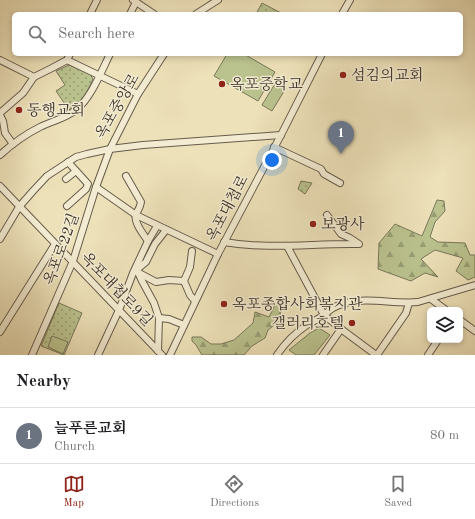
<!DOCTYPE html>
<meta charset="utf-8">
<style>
:root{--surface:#fff;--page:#f6f6f6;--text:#202124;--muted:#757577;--line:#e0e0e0;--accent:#8f2418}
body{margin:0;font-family:"Old Standard TT","Noto Serif KR",serif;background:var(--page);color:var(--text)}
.controls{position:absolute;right:12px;bottom:12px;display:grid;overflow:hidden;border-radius:6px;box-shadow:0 2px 6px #0003}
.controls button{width:36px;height:36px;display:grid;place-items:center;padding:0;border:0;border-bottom:1px solid var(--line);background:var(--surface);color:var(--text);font:20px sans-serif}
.you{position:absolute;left:272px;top:160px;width:14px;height:14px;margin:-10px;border:3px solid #fff;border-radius:50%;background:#1a73e8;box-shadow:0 0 0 6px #1a73e833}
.badge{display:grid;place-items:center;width:26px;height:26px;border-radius:50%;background:var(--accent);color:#fff;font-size:13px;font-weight:700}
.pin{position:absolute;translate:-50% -33px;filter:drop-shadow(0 1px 2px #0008)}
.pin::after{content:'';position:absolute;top:21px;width:14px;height:12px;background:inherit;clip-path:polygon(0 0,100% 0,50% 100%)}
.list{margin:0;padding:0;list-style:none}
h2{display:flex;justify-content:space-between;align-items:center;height:52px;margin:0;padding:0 16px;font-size:17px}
h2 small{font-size:13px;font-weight:400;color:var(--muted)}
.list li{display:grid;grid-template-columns:26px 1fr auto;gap:12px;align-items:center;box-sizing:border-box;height:56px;padding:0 16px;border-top:1px solid var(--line)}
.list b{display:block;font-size:15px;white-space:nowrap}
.list p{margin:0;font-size:13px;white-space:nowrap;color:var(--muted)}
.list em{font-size:13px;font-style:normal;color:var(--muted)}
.icon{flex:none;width:22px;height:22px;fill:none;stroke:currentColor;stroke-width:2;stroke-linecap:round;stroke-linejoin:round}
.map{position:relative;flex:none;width:475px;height:355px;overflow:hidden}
.search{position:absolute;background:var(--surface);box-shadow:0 2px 6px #0003;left:12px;right:12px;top:12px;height:44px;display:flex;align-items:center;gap:10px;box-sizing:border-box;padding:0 14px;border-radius:6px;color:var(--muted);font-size:15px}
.sheet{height:108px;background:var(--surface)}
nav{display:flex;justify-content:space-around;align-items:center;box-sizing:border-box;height:56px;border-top:1px solid var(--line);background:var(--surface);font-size:11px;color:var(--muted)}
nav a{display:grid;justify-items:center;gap:2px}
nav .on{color:var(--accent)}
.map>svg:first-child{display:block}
</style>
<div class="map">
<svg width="475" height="355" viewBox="0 0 475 355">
<defs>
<pattern id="forest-firs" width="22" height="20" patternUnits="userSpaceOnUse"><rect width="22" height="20" fill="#bac28e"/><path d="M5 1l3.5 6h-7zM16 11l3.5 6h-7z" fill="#989e74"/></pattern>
<pattern id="park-dots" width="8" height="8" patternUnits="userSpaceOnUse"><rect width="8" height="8" fill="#bac28e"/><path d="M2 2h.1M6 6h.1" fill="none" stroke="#989e74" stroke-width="1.8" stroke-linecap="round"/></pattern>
</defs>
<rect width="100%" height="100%" fill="#ede1b9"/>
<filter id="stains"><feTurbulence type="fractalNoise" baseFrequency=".005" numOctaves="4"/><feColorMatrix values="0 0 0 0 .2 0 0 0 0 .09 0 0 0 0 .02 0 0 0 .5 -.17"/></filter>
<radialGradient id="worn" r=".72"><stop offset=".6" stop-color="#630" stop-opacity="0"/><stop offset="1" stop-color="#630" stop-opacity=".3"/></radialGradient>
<g fill="url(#forest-firs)" stroke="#7a785b">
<path d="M437,200l7,1 1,10 -10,11 -5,15 8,5 27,1 5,12h5v22l-7,3 -12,-9 7,-13 -28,-8 -14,9 17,18 -13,-4 -14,8 -33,-12 1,-26 16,-19 27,12z"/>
<path d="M278,299l5,7 -3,7 3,5 -15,12 -3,8 -13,8 -8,9h-42l-6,-10 -4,-4v-4h9l10,7h10l13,-4 19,-17 2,-11 14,5z"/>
</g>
<g fill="url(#park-dots)" stroke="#7a785b">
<path d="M262,3l21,11h-27z"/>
<path d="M69,65l21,9 3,5c-7,15 -10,22 -24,31l-13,-19 9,-6 -9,-14z"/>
<path d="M301,181l11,2 -7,11 -7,-5z"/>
<path d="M59,303l23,10 -18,42 -23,-9z"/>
</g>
<g fill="#bac28e" stroke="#7a785b">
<path d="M227,54h17l31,18 -17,29 -44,-25z"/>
<path d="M276,82l10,6 -14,23 -10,-6z"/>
<path d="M319,328l11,7 -16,20h-18l-7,-5 21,-17z"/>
<path d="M52,336l16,6 -5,12 -15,-7z"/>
</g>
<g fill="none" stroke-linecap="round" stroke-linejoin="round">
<g stroke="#675c4c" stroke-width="8">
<g id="minor">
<path d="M133,0l21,14"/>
<path d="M90,14l7,-14"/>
<path d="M130,14l6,-12"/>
<path d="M196,14l22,-14"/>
<path d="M342,14l8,-14"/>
<path d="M0,60l34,17 18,-9 15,-8 3,-6"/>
<path d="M67,60l71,34"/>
<path d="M0,113l23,-20 11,-16"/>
<path d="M0,115l3,6 2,12 8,11"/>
<path d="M274,147l47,22 3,5 16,9"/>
<path d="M0,155c12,-11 26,-21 40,-28 12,-6 27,-9 37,-18 14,-11 25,-39 33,-55"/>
<path d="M126,176l15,26c-1,6 -3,8 -5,12 -3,8 8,21 12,27"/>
<path d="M66,179l10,-8"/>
<path d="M0,186l162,169"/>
<path d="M96,187l40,28 82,39"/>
<path d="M67,206l19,-17 2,-5 -20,-22"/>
<path d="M0,239l19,-32 14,-16 14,-15 29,-19 11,-3 23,-5 33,-4 138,-10"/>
<path d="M224,242c45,8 90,1 135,2l-9,-6 -9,-4 -14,-19"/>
<path d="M287,246l37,69 17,14 35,26"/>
<path d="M192,251l-2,16 -6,14 6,14 5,6"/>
<path d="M137,270l5,11 12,22 5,15 -1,33"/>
<path d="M134,272l12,-10 9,-18 11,-14"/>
<path d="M139,273l17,9 13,-2 15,1"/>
<path d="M431,299l15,11"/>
<path d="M159,318l10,1 15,6"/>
<path d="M460,320l15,11"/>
<path d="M0,332l55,-88"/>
<path d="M32,355l41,-94 23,-74 14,-38 28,-55 26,-40"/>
<path d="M98,355l21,-45 14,-37 15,-32 9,-15"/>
<path d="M170,355l48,-101 63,-119 41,-81"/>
<path d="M277,355c8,-12 18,-22 30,-30 5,-3 11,-6 16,-9 4,-3 6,-6 10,-8 7,-4 15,-6 23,-7 21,-2 41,3 62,1l57,-17"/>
<path d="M323,355l18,-26"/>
<path d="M377,355l29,-42 3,-10"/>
<path d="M428,355l10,-15"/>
</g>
</g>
<use href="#minor" stroke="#f3ecd2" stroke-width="6"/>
</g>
<g fill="#8f2418" stroke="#f3ecd2" stroke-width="1.5">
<circle cx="343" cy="75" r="4"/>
<circle cx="222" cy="84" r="4"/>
<circle cx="19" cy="110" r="4"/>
<circle cx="313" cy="224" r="4"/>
<circle cx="224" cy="304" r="4"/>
<circle cx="352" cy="323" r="4"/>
</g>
<g text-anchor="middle" stroke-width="3" stroke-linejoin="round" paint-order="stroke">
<g font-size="15" fill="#3a2f28" stroke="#f3ecd2" text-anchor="start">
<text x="351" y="80">섬김의교회</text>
<text x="230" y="89">옥포중학교</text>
<text x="27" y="115">동행교회</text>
<text x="321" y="229">보광사</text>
<text x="232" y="309">옥포종합사회복지관</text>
<text x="344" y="328" text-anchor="end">갤러리호텔</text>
</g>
<g font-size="15" fill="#3a2f28" stroke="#f3ecd2">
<text transform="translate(117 106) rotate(-60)" y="5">옥포중앙로</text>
<text transform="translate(227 208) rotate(-62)" y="5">옥포대첩로</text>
<text transform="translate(61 249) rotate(-70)" y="5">옥포로22길</text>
<text transform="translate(117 289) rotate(46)" y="5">옥포대첩로9길</text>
</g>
</g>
<rect width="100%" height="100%" filter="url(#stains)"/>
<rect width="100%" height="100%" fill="url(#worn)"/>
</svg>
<div class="controls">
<button><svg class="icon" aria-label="layers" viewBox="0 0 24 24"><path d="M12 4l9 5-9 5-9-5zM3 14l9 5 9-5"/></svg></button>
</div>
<div class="you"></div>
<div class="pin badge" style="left:341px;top:154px;background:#6b7280">1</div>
<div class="search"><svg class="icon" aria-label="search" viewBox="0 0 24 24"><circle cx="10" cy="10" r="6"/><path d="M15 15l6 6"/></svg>Search here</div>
</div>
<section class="sheet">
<h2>Nearby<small></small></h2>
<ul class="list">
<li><span class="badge" style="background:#6b7280">1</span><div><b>늘푸른교회</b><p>Church</p></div><em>80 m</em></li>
</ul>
</section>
<nav>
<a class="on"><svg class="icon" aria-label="map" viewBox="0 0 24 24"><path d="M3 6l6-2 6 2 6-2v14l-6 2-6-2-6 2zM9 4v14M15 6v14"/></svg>Map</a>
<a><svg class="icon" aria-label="directions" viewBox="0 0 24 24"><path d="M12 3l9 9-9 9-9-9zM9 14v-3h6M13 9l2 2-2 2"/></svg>Directions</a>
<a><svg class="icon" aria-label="saved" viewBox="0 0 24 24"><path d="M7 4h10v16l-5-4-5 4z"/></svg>Saved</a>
</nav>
